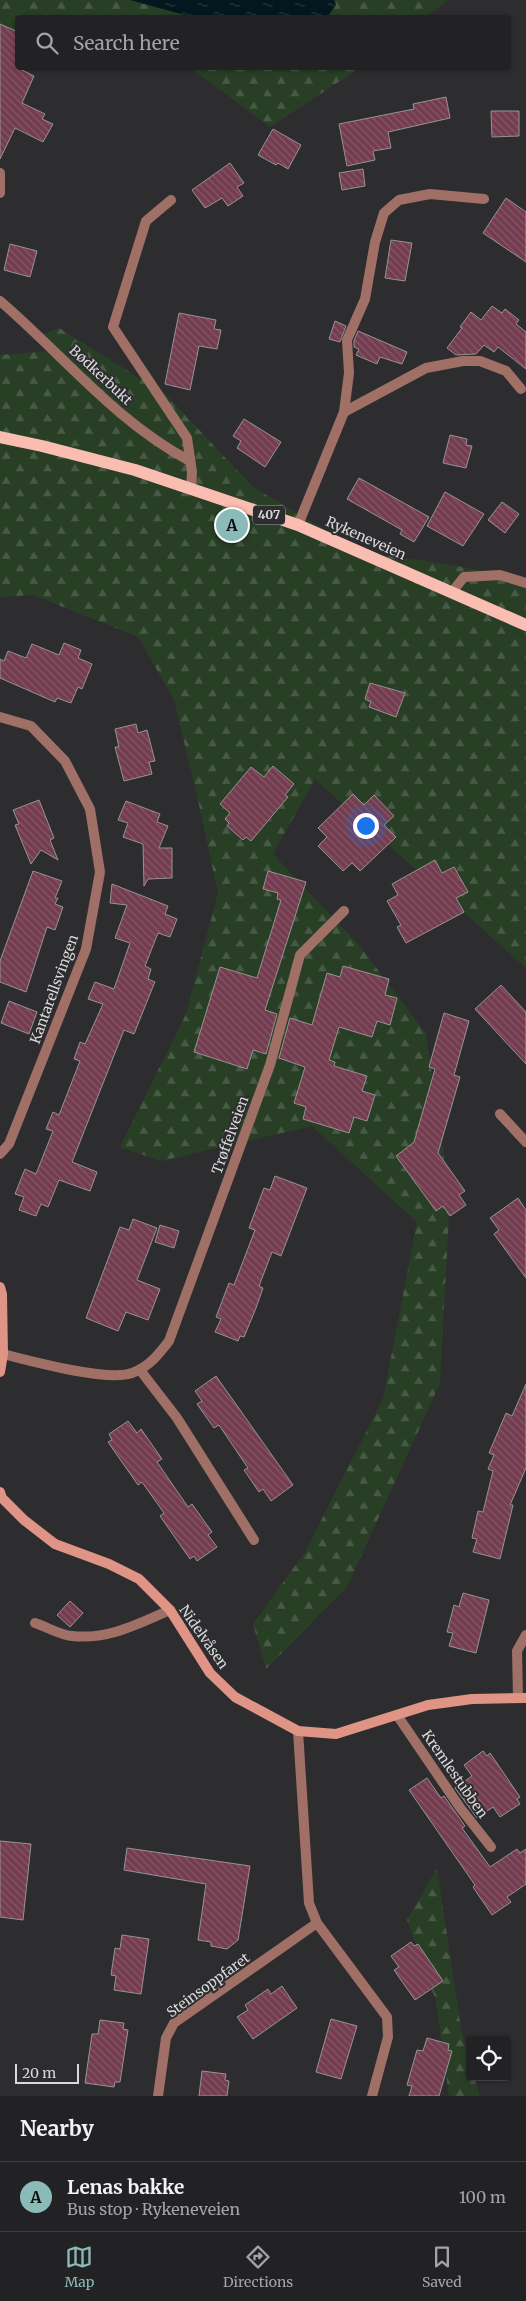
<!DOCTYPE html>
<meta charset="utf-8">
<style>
:root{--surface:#222224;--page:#2a2a2c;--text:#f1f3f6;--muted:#a2a4a6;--line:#3f3f41;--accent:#8bbbb9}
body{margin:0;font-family:Merriweather,serif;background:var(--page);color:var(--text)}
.controls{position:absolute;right:15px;bottom:15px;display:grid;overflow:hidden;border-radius:5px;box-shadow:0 1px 4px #0004}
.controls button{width:45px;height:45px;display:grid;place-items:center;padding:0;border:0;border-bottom:1px solid var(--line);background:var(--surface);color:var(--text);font:25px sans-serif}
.scale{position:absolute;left:15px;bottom:12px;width:64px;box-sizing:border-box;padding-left:5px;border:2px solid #d9d9db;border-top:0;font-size:14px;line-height:18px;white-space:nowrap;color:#d9d9db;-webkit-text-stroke:4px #2d2d30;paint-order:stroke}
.you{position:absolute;left:365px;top:825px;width:18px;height:18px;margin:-12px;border:4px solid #fff;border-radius:50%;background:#1a73e8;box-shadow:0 0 0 8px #1a73e833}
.badge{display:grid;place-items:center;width:32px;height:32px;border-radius:50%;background:var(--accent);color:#111;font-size:16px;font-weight:700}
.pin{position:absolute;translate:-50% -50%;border:2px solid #fff;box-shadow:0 1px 5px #0006}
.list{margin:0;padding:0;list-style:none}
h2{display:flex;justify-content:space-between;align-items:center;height:65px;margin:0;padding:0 20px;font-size:21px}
h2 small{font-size:16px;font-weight:400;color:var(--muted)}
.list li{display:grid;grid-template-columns:32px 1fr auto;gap:15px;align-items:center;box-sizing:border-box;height:70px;padding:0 20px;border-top:1px solid var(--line)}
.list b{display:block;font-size:19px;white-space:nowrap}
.list p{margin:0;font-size:16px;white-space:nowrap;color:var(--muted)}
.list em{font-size:16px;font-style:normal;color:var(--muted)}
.icon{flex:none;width:28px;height:28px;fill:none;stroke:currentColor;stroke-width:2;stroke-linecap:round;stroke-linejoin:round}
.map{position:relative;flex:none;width:526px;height:2096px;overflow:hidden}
.search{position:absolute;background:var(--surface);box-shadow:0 1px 4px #0004;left:15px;right:15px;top:15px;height:55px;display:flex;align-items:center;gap:12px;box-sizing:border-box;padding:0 18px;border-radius:5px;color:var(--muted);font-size:19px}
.sheet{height:135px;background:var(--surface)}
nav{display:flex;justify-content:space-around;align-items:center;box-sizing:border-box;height:70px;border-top:1px solid var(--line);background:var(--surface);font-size:14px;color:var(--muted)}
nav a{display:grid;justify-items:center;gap:2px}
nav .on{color:var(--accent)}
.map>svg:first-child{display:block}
</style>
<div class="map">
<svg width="526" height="2096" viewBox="0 0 526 2096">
<defs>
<pattern id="forest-firs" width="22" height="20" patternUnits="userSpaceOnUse" patternTransform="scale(1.25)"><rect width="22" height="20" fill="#283f26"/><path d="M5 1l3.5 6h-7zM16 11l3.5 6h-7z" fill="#475a45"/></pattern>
<pattern id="water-ripples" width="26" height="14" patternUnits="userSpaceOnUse" patternTransform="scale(1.25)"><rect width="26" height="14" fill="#02181e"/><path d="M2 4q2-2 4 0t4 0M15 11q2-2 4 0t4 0" fill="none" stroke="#26393e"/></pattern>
<pattern id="building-back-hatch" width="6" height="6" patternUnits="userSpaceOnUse" patternTransform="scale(1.25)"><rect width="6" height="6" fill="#733c4f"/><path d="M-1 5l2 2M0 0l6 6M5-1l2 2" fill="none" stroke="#865868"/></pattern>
</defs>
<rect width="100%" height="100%" fill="#2d2d30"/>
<g fill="url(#forest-firs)">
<path d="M0,0h130l62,17 -174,1 -1,46 -17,-5z"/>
<path d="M334,0h114l-22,17 -99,1 9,-13z"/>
<path d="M191,68h169l-90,59z"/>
<path d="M59,328l106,66 89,94 109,64 78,11 85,16v389l-211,-189 -42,75 86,91 67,89 24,163 -10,186 -93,204 -81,82 -13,-45 52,-72 78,-153 34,-177 -105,-96 -151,35 -41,-14 66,-133 32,-121 -21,-97 -23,-96 -36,-63 -105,-42 -33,2v-242l48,-4 -5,-17z"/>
<path d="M437,1868l24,160 9,32v17h4l6,19h-31l-13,-95 -29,-81z"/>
</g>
<path fill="url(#water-ripples)" d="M130,0h204l2,5 -9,12h-135z"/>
<g fill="url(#building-back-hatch)" stroke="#979394">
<path d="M0,24l18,8v36l16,8 -12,27 23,11 -3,5 11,5 -10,18 -28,-14 -15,31z"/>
<path d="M446,97l4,21 -62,14 3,16 -18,3 2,9 -28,6 -8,-42 75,-15 -1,-5z"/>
<path d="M491,111h28v25l-27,1z"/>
<path d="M273,129l28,16 -13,24 -10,-6 -2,2 -18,-10z"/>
<path d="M230,163l14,20 -7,4 6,9 -15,10 -6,-8 -17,10 -13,-18z"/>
<path d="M363,169l2,17 -23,4 -3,-17z"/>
<path d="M506,198l20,14v50l-43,-29z"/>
<path d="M391,240l21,3 -7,38 -20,-3z"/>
<path d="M10,244l27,7 -7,26 -26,-7z"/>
<path d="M492,306l10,7 3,-4 14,11 -3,4 10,8v37l-28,-22 -4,5 -10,-7 -8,9 -20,1 -9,-7 15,-20 -2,-1 11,-15 10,8z"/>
<path d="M179,313l37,7 -2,9 7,1 -4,19 -18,-3 -9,44 -25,-6z"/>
<path d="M335,321l11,5 -6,16 -11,-3z"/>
<path d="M358,331l49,21 -5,12 -22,-7 -3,7 -21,-9 3,-6 -5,-2v-6z"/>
<path d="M244,419l37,23 -16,25 -28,-19 4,-7 -8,-5z"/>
<path d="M450,435l17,4 -1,6 6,1 -6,22 -23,-5z"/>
<path d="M359,478l70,39 -15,25 -14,-8 2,-4 -55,-31z"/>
<path d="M445,492l39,22 -21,32 -36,-20z"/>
<path d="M502,502l17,12 -14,19 -17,-13z"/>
<path d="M64,643l17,7 -3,8 14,6 -10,25 -4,-2 -7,16 -14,-5 -2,4 -55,-24v-19l4,2 4,-10 18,7 6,-14 27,11z"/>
<path d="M370,683l35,10 -9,24 -27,-10 2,-5 -6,-3z"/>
<path d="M136,724l2,9 9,-3 8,31 -6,1 3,12 -28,7 -9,-34h4l-4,-18z"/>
<path d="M273,766l21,18 -9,11 3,2 -37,44 -5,-4 -3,3 -16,-14 2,-3 -4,-4 5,-6 -10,-9 31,-37 13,10z"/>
<path d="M353,794l11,11 10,-10 20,21 -10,9 12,12 -36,34 -8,-8 -9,8 -25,-25 9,-9 -9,-9z"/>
<path d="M39,800l15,38 -4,2 8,20 -17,-10 -10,14 -16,-39 4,-1 -6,-14z"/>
<path d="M126,801l34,13 -3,8 11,4 -9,22h13v30l-24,1 -4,7 -1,-42 -20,-7 5,-14 -10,-3z"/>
<path d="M435,860l7,13 12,-6 14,25 -12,6 8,14 -58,31 -9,-16 4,-2 -14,-24 11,-6 -6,-11z"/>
<path d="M33,871l29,10 -7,17h3l-3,6 8,3 -8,23 -8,-3 -21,65 -26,-10v-21z"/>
<path d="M268,871l38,11 -41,128 12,4 -11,40 -13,-4 -6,19 -53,-17 26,-85 37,11 24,-78 -4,-1 1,-6 -15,-4z"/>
<path d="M112,884l56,22 -3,8 12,5 -7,18 -12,-4 -13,33 6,3 -3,10 7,3 -1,2 -20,50 -10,-4 -52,132 25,10 -7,19 -31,-11 -11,27 -7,-3 -5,12 -17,-6 5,-13 -9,-3 10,-25 11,5 17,-43 -7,-2 7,-17 6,3 21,-54 -6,-2 6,-17 5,2 18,-40 -15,-5 7,-17 19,7 16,-46 -15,-5 12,-33 -17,-2z"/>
<path d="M343,966l46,13 -4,16 12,3 -7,27 -13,-4 -5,16 -33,-10 -10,33 6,2 -1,4 33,10 -5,15 13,4 -8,26 -13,-4 -5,16 -46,-14 3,-12 -12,-4 11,-36 -26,-9 11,-40 22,7 15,-52 13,4z"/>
<path d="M501,985l25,27v52l-51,-55z"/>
<path d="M9,1001l28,11 -8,22 -28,-11z"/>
<path d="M444,1013l25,8 -15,54 6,2 -22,76 27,38 -6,4 7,10 -16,11 -7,-10 -7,5 -40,-55 18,-14 21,-73 -6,-2z"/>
<path d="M275,1176l32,12 -26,68 -9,-4 -13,34 4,2 -7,20 -12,29 -4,-1 -2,5 -23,-9 6,-13 -5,-2 13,-34 5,2 21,-55 -6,-2 15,-40 6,2z"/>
<path d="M518,1198l8,12v68l-32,-44 5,-4 -9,-12z"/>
<path d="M133,1219l24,9 -20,52 23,9 -12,31 -22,-8 -8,19 -32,-13 34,-91 9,3z"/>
<path d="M160,1225l19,6 -5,17 -19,-6z"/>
<path d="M216,1376l77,109 -22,16 -8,-12 -4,3 -15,-22 4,-2 -29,-43 -5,3 -17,-24 5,-3 -7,-10z"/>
<path d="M526,1384v84l-16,37h3l-13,54 -27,-7 4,-13 -5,-1 6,-27 5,1 10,-41 -5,-2 6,-14 -5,-2 17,-40 6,3z"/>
<path d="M128,1421l9,12 4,-4 21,30 -5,3 31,45 4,-3 20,28 -4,3 9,12 -20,14 -3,-5 -4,3 -30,-43 4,-3 -22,-31 -4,3 -30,-43 4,-2 -3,-6z"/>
<path d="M463,1593l26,7 -13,53 -27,-7 4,-13 -6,-1 7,-27 5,2z"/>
<path d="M70,1601l13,12 -13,14 -13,-12z"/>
<path d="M483,1751l4,5 3,-3 30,44 -3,2 3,5 -20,13 -7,-10 -16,11 -22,-30 17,-12 -8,-11z"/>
<path d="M427,1778l14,20 3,-2 21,30 -3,2 28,39 27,-18 3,4 6,-4v35l-19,13 4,5 -19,13 -19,-28 2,-2 -66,-95z"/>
<path d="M0,1841l31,3 -8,76 -23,-3z"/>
<path d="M127,1848l123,18 -12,74 -11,9 -16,-3v-4l-13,-2 8,-56 -82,-14z"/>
<path d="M122,1935l27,4 -8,55 -27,-4 2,-14 -5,-1 4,-27 5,1z"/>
<path d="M411,1942l3,4 4,-2 25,37 -28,19 -21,-30 5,-3 -8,-11z"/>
<path d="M282,1986l15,22 -44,31 -16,-22 11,-7 -3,-5 23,-16 3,5z"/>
<path d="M331,2019l26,7 -16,53 -25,-7z"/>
<path d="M100,2020l24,3 -1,6 5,1 -8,52h-5l-1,5 -29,-4 7,-49h6z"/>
<path d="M427,2038l22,6 -1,6 4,1 -13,45h-30l3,-10 -5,-1 10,-35 6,1z"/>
<path d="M202,2071l24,3 -1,6 4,1 -2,15h-28z"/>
</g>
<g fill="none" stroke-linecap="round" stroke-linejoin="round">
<path stroke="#a07066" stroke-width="10" d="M35,1623c12,4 25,12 37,13 36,4 66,-12 98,-26"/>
<g stroke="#a07066" stroke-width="10">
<path d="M0,173v20"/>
<path d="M171,200l-25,21 -33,106 74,111 5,34 -1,16"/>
<path d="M0,301c63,54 116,121 190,160"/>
<path d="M344,412l5,-39 -2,-33 18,-41 10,-57 9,-29 15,-13 31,-6 54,5"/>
<path d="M298,525l46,-113 82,-44 37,-7h17l26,10 15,18"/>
<path d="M452,592l12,-15 36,-2 26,8"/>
<path d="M0,717l31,9 34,35 25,48 10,63 -14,77 -77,195 -9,10"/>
<path d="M500,1114l26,28"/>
<path d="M3,1354c27,7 104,28 129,19 17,-6 27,-19 37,-32l101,-276 30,-110 44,-44"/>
<path d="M140,1370l37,48 77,122"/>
<path d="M518,1697l-1,-46 9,-16"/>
<path d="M397,1715l64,94 30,38"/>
<path d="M317,1923l70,94 1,20 -16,59"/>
<path d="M158,2096l8,-58 8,-15 143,-100 -8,-20 -11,-172"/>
</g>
<g stroke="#e09486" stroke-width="10">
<path d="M0,1287l2,7 1,60 -3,18"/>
<path d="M0,1492l2,6 22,22 31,24 54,20 30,15 31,31 40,63 25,24 63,34 38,3 92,-29 44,-6 54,-1"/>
</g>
<path stroke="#f9bdb1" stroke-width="12" d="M0,437l42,9 93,24 163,55 228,100"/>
</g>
<g text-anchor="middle" stroke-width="4" stroke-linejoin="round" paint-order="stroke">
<rect fill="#2d2d30" stroke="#a5a5a8" stroke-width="1" x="253" y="505.5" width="32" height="19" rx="4"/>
<g font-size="12" font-weight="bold" fill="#d9d9db">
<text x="269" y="519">407</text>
</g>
<g font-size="14" fill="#d9d9db" stroke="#2d2d30">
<text transform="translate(101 375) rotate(43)" y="5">Bødkerbukt</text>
<text transform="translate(366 538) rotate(24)" y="5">Rykeneveien</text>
<text transform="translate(54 989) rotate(-70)" y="5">Kantarellsvingen</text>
<text transform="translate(230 1135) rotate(-70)" y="5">Trøffelveien</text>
<text transform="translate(204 1637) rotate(55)" y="5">Nidelvåsen</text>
<text transform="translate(455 1774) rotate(55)" y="5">Kremlestubben</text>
<text transform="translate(208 1985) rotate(-36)" y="5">Steinsoppfaret</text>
</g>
</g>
</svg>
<div class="controls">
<button><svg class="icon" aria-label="locate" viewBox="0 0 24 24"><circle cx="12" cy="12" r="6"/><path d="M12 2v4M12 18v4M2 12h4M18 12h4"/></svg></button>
</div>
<div class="scale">20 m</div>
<div class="you"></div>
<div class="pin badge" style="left:232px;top:525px">A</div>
<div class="search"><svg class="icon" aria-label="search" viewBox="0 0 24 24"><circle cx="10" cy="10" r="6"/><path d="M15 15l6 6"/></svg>Search here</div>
</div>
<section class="sheet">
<h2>Nearby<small></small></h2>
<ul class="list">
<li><span class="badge">A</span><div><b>Lenas bakke</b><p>Bus stop · Rykeneveien</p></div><em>100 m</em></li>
</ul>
</section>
<nav>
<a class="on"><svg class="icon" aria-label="map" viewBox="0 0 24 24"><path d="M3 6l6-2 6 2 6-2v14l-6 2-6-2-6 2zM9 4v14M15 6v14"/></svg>Map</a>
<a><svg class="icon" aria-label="directions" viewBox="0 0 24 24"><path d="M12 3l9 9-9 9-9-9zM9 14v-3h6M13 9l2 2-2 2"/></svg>Directions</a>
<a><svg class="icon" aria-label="saved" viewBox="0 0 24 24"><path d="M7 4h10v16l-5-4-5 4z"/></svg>Saved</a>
</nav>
